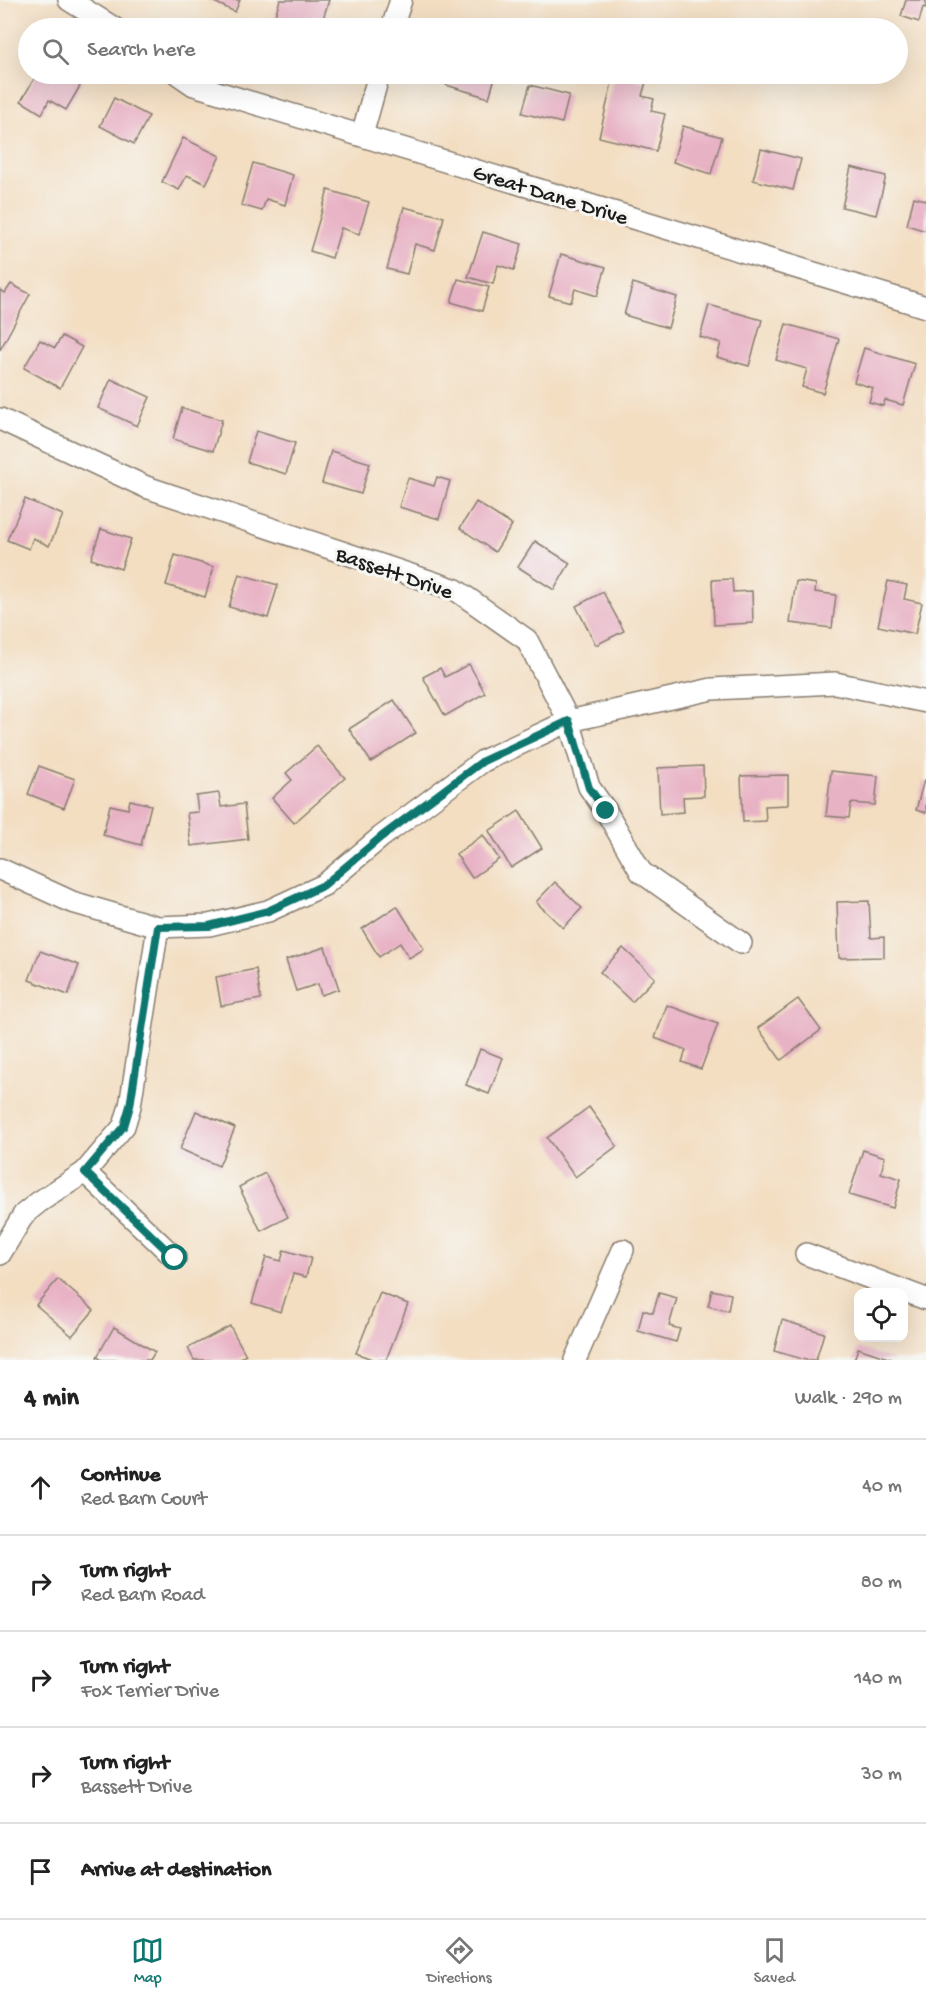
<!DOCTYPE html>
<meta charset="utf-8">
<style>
:root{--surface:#fff;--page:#f2f2f2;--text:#222;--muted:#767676;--line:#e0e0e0;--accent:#0f766e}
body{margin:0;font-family:"Gochi Hand",sans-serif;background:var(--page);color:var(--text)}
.controls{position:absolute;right:18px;bottom:18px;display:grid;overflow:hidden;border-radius:12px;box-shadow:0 6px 24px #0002}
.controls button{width:54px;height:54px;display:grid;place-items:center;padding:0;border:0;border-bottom:2px solid var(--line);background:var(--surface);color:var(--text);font:30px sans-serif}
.stop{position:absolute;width:18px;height:18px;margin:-14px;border:4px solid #0f766e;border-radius:50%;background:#fff}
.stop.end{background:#0f766e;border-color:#fff;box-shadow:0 2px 6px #0008}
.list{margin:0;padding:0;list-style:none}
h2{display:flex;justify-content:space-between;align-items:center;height:78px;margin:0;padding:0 24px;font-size:26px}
h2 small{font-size:20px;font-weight:400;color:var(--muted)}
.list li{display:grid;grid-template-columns:39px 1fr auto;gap:18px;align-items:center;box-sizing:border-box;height:96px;padding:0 24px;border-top:2px solid var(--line)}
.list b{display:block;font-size:22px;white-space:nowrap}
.list p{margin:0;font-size:20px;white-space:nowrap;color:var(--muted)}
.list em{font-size:20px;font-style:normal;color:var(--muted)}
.icon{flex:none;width:33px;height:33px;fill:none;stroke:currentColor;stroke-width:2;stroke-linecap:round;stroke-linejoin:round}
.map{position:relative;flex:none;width:926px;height:1360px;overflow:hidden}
.search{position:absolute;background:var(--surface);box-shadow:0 6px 24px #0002;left:18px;right:18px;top:18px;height:66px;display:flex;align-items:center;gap:15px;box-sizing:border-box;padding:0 21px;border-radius:33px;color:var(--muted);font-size:22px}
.sheet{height:558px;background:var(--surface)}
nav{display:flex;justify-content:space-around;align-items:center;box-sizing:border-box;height:84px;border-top:2px solid var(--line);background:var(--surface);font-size:16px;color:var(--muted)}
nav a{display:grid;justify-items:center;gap:3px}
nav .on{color:var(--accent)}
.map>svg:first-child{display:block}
</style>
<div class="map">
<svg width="926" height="1360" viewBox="0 0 926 1360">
<rect width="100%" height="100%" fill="#f6f6f2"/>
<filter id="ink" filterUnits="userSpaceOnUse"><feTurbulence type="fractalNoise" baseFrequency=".0167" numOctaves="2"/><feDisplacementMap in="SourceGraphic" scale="12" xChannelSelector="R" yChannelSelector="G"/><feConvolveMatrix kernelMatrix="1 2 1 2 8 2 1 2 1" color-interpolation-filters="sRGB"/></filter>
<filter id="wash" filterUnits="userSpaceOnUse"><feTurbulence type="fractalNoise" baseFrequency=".008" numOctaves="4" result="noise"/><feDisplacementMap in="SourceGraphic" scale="24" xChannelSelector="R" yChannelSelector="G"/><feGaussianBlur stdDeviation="1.35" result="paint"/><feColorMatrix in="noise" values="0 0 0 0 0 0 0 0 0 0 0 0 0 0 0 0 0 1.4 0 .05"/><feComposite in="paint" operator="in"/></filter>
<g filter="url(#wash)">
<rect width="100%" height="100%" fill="#f3dec2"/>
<g id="blocks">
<g fill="#e8b2c5">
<path d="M210,0h30l-5,12z"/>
<path d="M280,0h49l-9,28h-49z"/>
<path d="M906,0h20v8l-3,-1 -4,15 -18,-6z"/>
<path d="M37,74h32l14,7 -17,29 -17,-10 -7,14 -21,-13z"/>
<path d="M449,74h47l-7,24 -43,-13z"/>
<path d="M614,74l32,8 -4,14 12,3 -3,12 14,3 -9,37 -57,-14z"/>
<path d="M530,85l39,10 -7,28 -40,-10z"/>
<path d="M114,98l35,18 -15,28 -34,-18z"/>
<path d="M683,126l39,11 -11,37 -38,-12z"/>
<path d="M183,138l37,18 -14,28 -19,-9 -8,15 -17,-8z"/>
<path d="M761,149l40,10 -8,31 -40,-10z"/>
<path d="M253,163l40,12 -8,30 -19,-6 -4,12 -21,-6z"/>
<path d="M851,167l35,9 -10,39 -34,-8z"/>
<path d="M328,190l41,12 -10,32 -18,-6 -9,30 -22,-7z"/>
<path d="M914,197l12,3v31l-19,-6z"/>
<path d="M404,207l40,10 -9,33 -20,-6 -8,30 -20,-5z"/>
<path d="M483,232l39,12 -8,26 -16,-5 -5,19 -25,-7z"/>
<path d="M561,254l45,13 -9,29 -22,-7 -4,13 -22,-6z"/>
<path d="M458,279l31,8 -7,24 -31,-9z"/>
<path d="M633,283l44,14 -9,31 -44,-13z"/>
<path d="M11,284l19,10 -30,56v-60l5,3z"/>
<path d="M709,305l53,15 -13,46 -32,-9 4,-14 -21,-6z"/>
<path d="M786,324l53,15 -16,54 -21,-6 5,-18 -31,-9z"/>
<path d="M62,336l20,11 -22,41 -36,-20 16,-28 15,8z"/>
<path d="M864,348l51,16 -12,41 -18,-5 -2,6 -14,-4 4,-14 -19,-6z"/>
<path d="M111,379l39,18 -13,29 -39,-18z"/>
<path d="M182,408l40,12 -9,31 -40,-12z"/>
<path d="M256,431l39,12 -9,31 -39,-12z"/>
<path d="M331,451l39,12 -9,31 -39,-11z"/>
<path d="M437,477l13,4 -11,38 -40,-12 9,-29 26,8z"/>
<path d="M25,499l38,16 -14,31 -16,-8 -4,11 -22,-9z"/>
<path d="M476,502l36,23 -17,27 -35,-24z"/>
<path d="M101,529l30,10 -10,30 -30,-10z"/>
<path d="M535,541l35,22 -16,27 -36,-23z"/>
<path d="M175,555l39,12 -9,30 -39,-12z"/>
<path d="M239,574l39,11 -10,33 -39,-11z"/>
<path d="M732,579l1,13 19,-1 1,32 -39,2 -2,-45z"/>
<path d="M796,581l20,3 -1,8 21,3 -4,33 -42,-5z"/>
<path d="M888,581l19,4 -3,14 18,4 -7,31 -37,-8z"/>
<path d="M603,592l21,39 -28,14 -20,-39z"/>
<path d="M469,664l16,29 -40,23 -22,-39 17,-9 5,9z"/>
<path d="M394,700l22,33 -45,29 -22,-33z"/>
<path d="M317,746l28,32 -51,45 -22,-25 20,-18 -6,-7z"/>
<path d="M39,766l36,13 -11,29 -36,-14z"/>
<path d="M703,766l1,30 -21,1 1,15 -24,2 -2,-46z"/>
<path d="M831,771l47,5 -3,29 -24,-2 -2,15 -23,-2z"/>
<path d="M788,775v30l-23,1 1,15 -23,1 -2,-46z"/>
<path d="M924,780l2,1v32l-10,-3z"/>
<path d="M219,793l2,14 23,-3 4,35 -57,7 -4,-33 11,-1 -2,-16z"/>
<path d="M130,800l21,5 -10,40 -38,-10 7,-30 18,4z"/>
<path d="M519,811l23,37 -31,20 -22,-37z"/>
<path d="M483,835l16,24 -27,19 -16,-24z"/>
<path d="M555,882l27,26 -19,20 -27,-26z"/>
<path d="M869,901l2,37 13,-1v20l-45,1 -2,-56z"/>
<path d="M397,906l27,43 -15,9 -9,-15 -21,14 -17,-28z"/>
<path d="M325,947l14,42 -18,6 -3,-11 -22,7 -10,-31z"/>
<path d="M623,948l32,30 -23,24 -32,-30z"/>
<path d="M40,951l39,14 -11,30 -39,-15z"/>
<path d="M256,969l5,30 -40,7 -5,-29z"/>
<path d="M798,999l23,31 -40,30 -23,-32z"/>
<path d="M667,1005l51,19 -17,45 -19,-7 4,-12 -31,-12z"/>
<path d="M480,1049l23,9 -14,36 -23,-9z"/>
<path d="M589,1107l28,39 -42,31 -28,-39z"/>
<path d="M196,1111l39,17 -16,38 -39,-17z"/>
<path d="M863,1150l22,7 -4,16 20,6 -8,29 -44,-13z"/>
<path d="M265,1173l23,44 -27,14 -22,-44z"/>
<path d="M284,1250l27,8 -5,19 -13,-3 -12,38 -29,-9 14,-46 15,4z"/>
<path d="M58,1279l36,31 -22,26 -36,-31z"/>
<path d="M712,1290l19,4 -3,17 -20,-5z"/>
<path d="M380,1293l28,11 -22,56h-12l-18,-7z"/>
<path d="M659,1293l18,5 -8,28 11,3 -4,13 -38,-11 5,-21 10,3z"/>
<path d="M782,1320l42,13 -8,27h-10l-32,-9z"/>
<path d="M230,1326l16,29 -9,5h-43l-6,-12z"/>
<path d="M114,1327l41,25 -5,8h-48l-5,-3z"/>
<path d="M858,1348l36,12h-40z"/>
</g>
</g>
</g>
<g filter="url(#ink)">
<use href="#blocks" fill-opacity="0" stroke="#887d6f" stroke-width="1.5"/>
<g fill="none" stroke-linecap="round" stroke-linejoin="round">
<g stroke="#887d6f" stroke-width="24">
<g id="street">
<path d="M69,0l45,28"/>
<path d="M392,28l9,-28"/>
<path d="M178,74l16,11 732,222"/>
<path d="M362,135l17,-61"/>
<path d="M0,419l146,68 310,103 71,50 42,81 20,66 17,24 35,61 100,71"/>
<path d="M0,869l72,33 86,25 51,-2 59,-14 56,-26 57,-48 102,-76 86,-40 143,-32 123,-6 91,19"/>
<path d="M85,1172l90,86"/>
<path d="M0,1254l24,-40 15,-12 46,-30 39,-46 6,-20 28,-179"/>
<path d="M806,1254l120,45"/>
<path d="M575,1360l48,-110"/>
</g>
</g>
<use href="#street" stroke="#fff" stroke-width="21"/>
</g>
</g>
<g fill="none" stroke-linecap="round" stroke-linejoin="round" filter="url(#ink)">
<path stroke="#0f766e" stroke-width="8" d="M175,1258l-90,-86 39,-46 6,-20 28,-179 51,-1 59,-15 56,-26 57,-48 102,-76 86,-40 20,67 17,23"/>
</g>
<g text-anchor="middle" stroke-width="6" stroke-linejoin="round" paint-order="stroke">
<g font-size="22" fill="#1c1c1c" stroke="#f6f6f2">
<text transform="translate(551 193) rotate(17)" y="8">Great Dane Drive</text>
<text transform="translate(395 571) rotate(19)" y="8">Bassett Drive</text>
</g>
</g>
</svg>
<div class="controls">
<button><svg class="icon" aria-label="locate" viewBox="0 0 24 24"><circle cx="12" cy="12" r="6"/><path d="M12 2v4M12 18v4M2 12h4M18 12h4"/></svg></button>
</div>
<div class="stop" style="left:175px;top:1258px"></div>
<div class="stop end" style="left:606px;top:811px"></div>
<div class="search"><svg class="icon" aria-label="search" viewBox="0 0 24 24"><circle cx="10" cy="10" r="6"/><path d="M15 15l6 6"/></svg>Search here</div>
</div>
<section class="sheet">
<h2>4 min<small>Walk · 290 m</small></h2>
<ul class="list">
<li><svg class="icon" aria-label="ahead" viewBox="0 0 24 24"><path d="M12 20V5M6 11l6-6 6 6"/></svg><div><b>Continue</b><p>Red Barn Court</p></div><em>40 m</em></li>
<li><svg class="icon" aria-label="right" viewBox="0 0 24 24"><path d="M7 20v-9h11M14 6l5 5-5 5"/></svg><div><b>Turn right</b><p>Red Barn Road</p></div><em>80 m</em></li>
<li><svg class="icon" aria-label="right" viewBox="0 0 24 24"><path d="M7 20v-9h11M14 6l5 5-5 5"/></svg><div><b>Turn right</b><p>Fox Terrier Drive</p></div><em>140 m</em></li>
<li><svg class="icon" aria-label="right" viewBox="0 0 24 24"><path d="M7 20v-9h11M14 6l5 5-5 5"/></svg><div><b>Turn right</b><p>Bassett Drive</p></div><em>30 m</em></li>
<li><svg class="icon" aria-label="arrive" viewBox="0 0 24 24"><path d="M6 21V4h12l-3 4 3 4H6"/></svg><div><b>Arrive at destination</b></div></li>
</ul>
</section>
<nav>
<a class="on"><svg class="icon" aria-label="map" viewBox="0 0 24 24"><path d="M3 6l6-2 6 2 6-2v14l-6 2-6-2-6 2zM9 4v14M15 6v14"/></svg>Map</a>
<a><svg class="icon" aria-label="directions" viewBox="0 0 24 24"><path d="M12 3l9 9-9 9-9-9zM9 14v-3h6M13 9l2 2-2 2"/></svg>Directions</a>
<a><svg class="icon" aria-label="saved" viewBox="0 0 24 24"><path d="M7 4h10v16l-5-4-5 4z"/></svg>Saved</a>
</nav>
